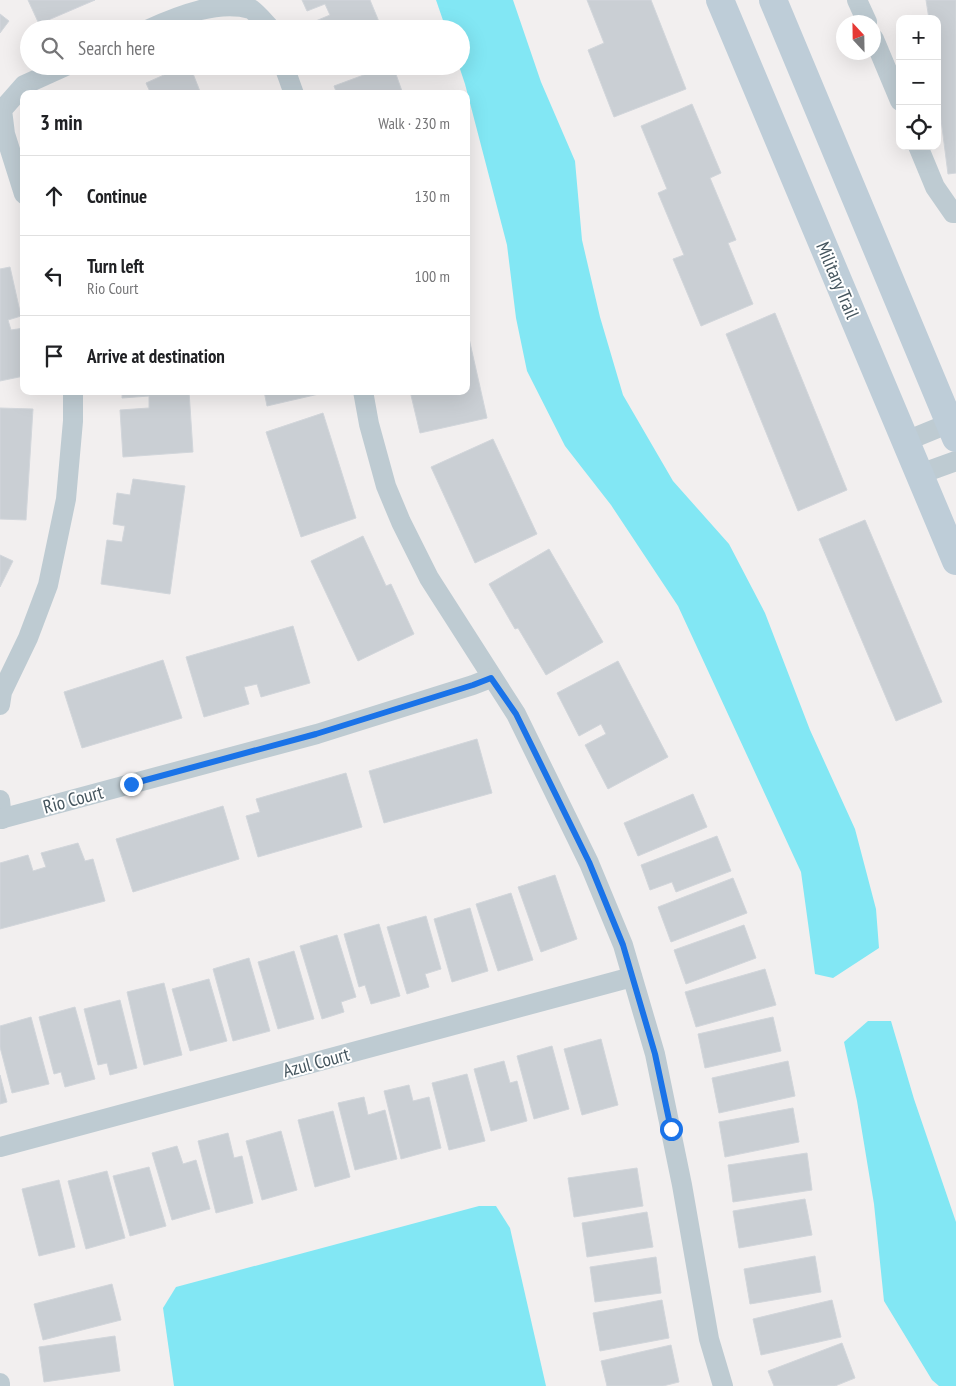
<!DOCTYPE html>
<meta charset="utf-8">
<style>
:root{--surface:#fff;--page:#f2f2f2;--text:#202124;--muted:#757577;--line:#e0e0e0}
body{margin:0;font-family:"PT Sans Narrow",sans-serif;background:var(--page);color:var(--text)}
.controls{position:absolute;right:15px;top:15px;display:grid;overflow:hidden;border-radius:10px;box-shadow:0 5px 20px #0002}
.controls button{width:45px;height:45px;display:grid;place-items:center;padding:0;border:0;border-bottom:1px solid var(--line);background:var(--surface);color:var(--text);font:25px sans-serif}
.compass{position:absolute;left:836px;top:15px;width:45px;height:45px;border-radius:50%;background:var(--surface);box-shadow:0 5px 20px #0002;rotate:338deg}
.stop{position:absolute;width:15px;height:15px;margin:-11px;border:4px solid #1a73e8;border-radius:50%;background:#fff}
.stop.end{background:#1a73e8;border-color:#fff;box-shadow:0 1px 5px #0008}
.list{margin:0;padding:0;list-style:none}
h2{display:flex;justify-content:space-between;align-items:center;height:65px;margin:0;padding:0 20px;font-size:21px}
h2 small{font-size:16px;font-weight:400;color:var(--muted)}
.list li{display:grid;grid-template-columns:32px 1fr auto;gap:15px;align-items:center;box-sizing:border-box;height:80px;padding:0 20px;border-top:1px solid var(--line)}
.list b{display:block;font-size:19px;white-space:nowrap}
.list p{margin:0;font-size:16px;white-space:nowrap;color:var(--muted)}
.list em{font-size:16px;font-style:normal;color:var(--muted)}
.icon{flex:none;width:28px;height:28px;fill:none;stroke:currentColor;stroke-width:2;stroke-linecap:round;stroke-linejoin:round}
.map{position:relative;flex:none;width:956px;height:1386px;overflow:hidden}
.search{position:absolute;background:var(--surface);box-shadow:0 5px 20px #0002;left:20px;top:20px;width:450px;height:55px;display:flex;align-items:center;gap:12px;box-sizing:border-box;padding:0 18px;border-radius:28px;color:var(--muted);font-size:19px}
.panel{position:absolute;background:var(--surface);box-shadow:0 5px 20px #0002;left:20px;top:90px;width:450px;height:305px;border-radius:10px}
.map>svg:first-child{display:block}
</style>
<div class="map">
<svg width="956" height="1386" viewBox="0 0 956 1386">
<rect width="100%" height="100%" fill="#f2efef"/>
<g fill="#82e7f4">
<path d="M436,0h77l28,82 34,79 7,79 18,77 23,78 50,86 56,63 36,69 45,117 45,99 21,80 3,39 -46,30 -18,-4 -14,-102 -123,-266 -67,-101 -46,-59 -38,-75 -11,-53 -9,-73 -42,-161 -6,-18h2v-37h-15z"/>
<path d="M868,1021h23l23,78 42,123v164h-17l-7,-6 -48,-79 -10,-97 -17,-103 -13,-59z"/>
<path d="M479,1206h17l14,22 36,158h-372l-11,-78 13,-21z"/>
</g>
<g fill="#cacfd4" stroke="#d2d6db">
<path d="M28,0h67l-56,24z"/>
<path d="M302,0h68l12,29h-69l-2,-6 19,-8 -5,-11 -18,7z"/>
<path d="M587,0h64l35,89 -72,28 -26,-67 16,-7z"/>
<path d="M926,0h30v173l-8,1 -11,-86v-69h-8z"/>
<path d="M0,14l9,7 -9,12z"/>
<path d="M184,66h6l11,28h-50l-5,-11z"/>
<path d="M388,66h5l10,28h-66l-3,-8z"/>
<path d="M692,104l29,69 -11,5 26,62 -8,3 25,61 -52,22 -28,-67 11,-4 -26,-62 9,-4 -26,-63z"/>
<path d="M10,267l11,49 -13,4 3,10 13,-2v48l-24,5v-112z"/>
<path d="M775,313l72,177 -49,21 -72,-177z"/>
<path d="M466,325l21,93 -67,15 -10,-42h56z"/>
<path d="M122,391h67l4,61 -70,5 -3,-47 29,-2v-12l-27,2z"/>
<path d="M264,391h59v2l-56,13z"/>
<path d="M0,408l33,1 -7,111 -26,-1z"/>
<path d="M323,413l33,105 -55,19 -35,-105z"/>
<path d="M493,439l44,95 -62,29 -44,-96z"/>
<path d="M133,479l52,7 -15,108 -69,-10 6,-44 15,2 3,-16 -12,-2 4,-31 13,2z"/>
<path d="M865,520l77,182 -46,19 -77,-182z"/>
<path d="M363,536l23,50 5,-2 23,50 -56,27 -47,-100z"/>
<path d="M549,549l54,93 -57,33 -28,-47 -3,1 -26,-45z"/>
<path d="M0,555l13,6 -13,26z"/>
<path d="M293,626l17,57 -49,14 -4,-13 -13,3 5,17 -45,13 -18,-60z"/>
<path d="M163,660l19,58 -100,30 -18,-56z"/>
<path d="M618,661l50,96 -60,32 -23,-44 21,-11 -5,-10 -22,12 -22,-43z"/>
<path d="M477,739l15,54 -108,30 -15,-52z"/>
<path d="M346,773l16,54 -104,30 -12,-41 14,-4 -4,-13z"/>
<path d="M693,794l14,33 -69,29 -14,-33z"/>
<path d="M223,806l16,53 -106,33 -17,-53z"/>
<path d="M717,836l14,35 -55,21 -4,-10 -22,8 -9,-25z"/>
<path d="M78,843l7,18 8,-2 12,42 -105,28v-66l28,-8 5,16 13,-4 -5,-14z"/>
<path d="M555,875l22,64 -36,13 -23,-65z"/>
<path d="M733,878l14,35 -76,29 -13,-35z"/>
<path d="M511,893l22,67 -35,11 -22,-67z"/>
<path d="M470,908l18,63 -36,11 -18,-63z"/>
<path d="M426,916l15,53 -16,5 4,13 -22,7 -20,-67z"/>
<path d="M379,924l21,72 -29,8 -6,-19 -6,2 -15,-53z"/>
<path d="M744,925l12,33 -70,26 -12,-34z"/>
<path d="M337,935l19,62 -15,5 3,10 -22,7 -22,-73z"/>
<path d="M294,951l20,68 -36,10 -20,-67z"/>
<path d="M249,958l21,73 -37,10 -20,-72z"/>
<path d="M765,969l11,36 -80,22 -11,-35z"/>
<path d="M209,979l18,62 -37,10 -18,-62z"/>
<path d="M164,983l18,72 -38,10 -17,-73z"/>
<path d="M120,1000l17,68 -27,7 -3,-12 -9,2 -14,-56z"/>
<path d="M75,1007l20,72 -30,8 -4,-15 -7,2 -15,-57z"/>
<path d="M31,1017l18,67 -37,9 -12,-46v-21z"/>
<path d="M773,1017l8,34 -76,17 -7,-34z"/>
<path d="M601,1039l17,66 -36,10 -18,-66z"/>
<path d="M552,1046l17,63 -35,10 -17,-63z"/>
<path d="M504,1061l6,22 7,-2 10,40 -36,10 -17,-62z"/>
<path d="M788,1061l7,35 -76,17 -7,-35z"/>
<path d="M467,1074l18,67 -36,9 -17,-67z"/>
<path d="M0,1075l7,27 -7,2z"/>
<path d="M409,1085l4,16 16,-4 12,51 -40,11 -17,-68z"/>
<path d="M364,1097l4,18 17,-5 12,49 -42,11 -17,-67z"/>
<path d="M793,1108l6,34 -74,15 -6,-35z"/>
<path d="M333,1111l17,66 -35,10 -17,-67z"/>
<path d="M281,1131l16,59 -35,10 -16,-59z"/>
<path d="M228,1133l6,25 8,-2 11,47 -37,10 -18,-72z"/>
<path d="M177,1146l6,18 13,-4 14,49 -38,11 -20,-67z"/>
<path d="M807,1153l5,37 -79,12 -5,-37z"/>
<path d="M149,1167l17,59 -36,10 -17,-60z"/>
<path d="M637,1168l6,38 -69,11 -6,-39z"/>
<path d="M107,1171l18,67 -39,11 -18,-68z"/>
<path d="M59,1180l16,67 -36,9 -17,-67z"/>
<path d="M805,1199l7,36 -73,13 -6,-37z"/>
<path d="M647,1212l6,35 -66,10 -5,-34z"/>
<path d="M815,1256l6,36 -71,12 -6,-35z"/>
<path d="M656,1257l5,36 -66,9 -5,-35z"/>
<path d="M112,1284l9,36 -78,20 -9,-36z"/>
<path d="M662,1300l7,38 -69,13 -7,-38z"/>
<path d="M832,1300l9,37 -80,18 -8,-36z"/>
<path d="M115,1336l5,35 -76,11 -5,-35z"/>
<path d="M842,1343l13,35 -20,8h-61l-6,-15z"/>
<path d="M671,1345l8,37 -16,4h-56l-6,-25z"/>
</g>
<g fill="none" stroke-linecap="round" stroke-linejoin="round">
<g stroke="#becbd2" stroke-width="20">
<path d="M857,0l10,22"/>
<path d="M149,29c31,-14 69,-29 102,-20 7,5 14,14 20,20"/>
<path d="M874,39l26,62"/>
<path d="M284,66l10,28"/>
<path d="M918,146l17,41 18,26h3"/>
<path d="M24,194l-19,-60 -3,-24 22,-25 42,-19"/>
<path d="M363,391l6,33 17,62 15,36 28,56 87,136 73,149 34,82 32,109 27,131 27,154 14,47"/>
<path d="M906,441l44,-18 6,-1"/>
<path d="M920,474l36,-13"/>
<path d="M0,705l2,-13 26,-54 20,-53 18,-86 7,-78v-30"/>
<path d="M0,800l2,19"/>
<path d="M0,819l317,-85 156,-49 18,-7"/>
<path d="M0,1147l632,-170"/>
<path d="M0,1383v3"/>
</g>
<g stroke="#becdd8" stroke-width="28">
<path d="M720,0l236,561"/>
<path d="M773,0l183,438"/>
</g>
</g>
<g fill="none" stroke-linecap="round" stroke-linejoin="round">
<path stroke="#1a73e8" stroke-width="6" d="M131,784l185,-50 157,-49 18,-7 25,36 73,148 34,83 32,109 16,75"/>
</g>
<g text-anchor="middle" stroke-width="4" stroke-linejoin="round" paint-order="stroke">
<g font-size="19" fill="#45555e" stroke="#fff">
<text transform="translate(838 280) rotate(67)" y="7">Military Trail</text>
<text transform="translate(73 799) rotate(-15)" y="7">Rio Court</text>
<text transform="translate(316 1062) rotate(-15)" y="7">Azul Court</text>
</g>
</g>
</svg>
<div class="controls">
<button>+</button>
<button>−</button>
<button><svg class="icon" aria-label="locate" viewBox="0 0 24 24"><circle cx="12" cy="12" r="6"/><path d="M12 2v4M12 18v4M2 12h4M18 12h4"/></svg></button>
</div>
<svg class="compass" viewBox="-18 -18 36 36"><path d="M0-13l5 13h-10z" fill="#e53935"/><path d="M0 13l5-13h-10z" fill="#757577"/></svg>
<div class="stop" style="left:671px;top:1129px"></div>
<div class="stop end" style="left:131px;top:784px"></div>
<div class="search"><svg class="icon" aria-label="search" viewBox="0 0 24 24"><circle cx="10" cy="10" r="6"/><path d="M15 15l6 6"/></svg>Search here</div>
<section class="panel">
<h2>3 min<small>Walk · 230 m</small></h2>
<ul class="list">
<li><svg class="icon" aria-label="ahead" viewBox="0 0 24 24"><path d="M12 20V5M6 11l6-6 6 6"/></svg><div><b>Continue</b></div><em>130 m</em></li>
<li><svg class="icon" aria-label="left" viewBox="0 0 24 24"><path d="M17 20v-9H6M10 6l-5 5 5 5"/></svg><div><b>Turn left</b><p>Rio Court</p></div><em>100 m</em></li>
<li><svg class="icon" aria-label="arrive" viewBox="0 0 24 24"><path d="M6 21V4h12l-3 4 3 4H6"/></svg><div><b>Arrive at destination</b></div></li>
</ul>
</section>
</div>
